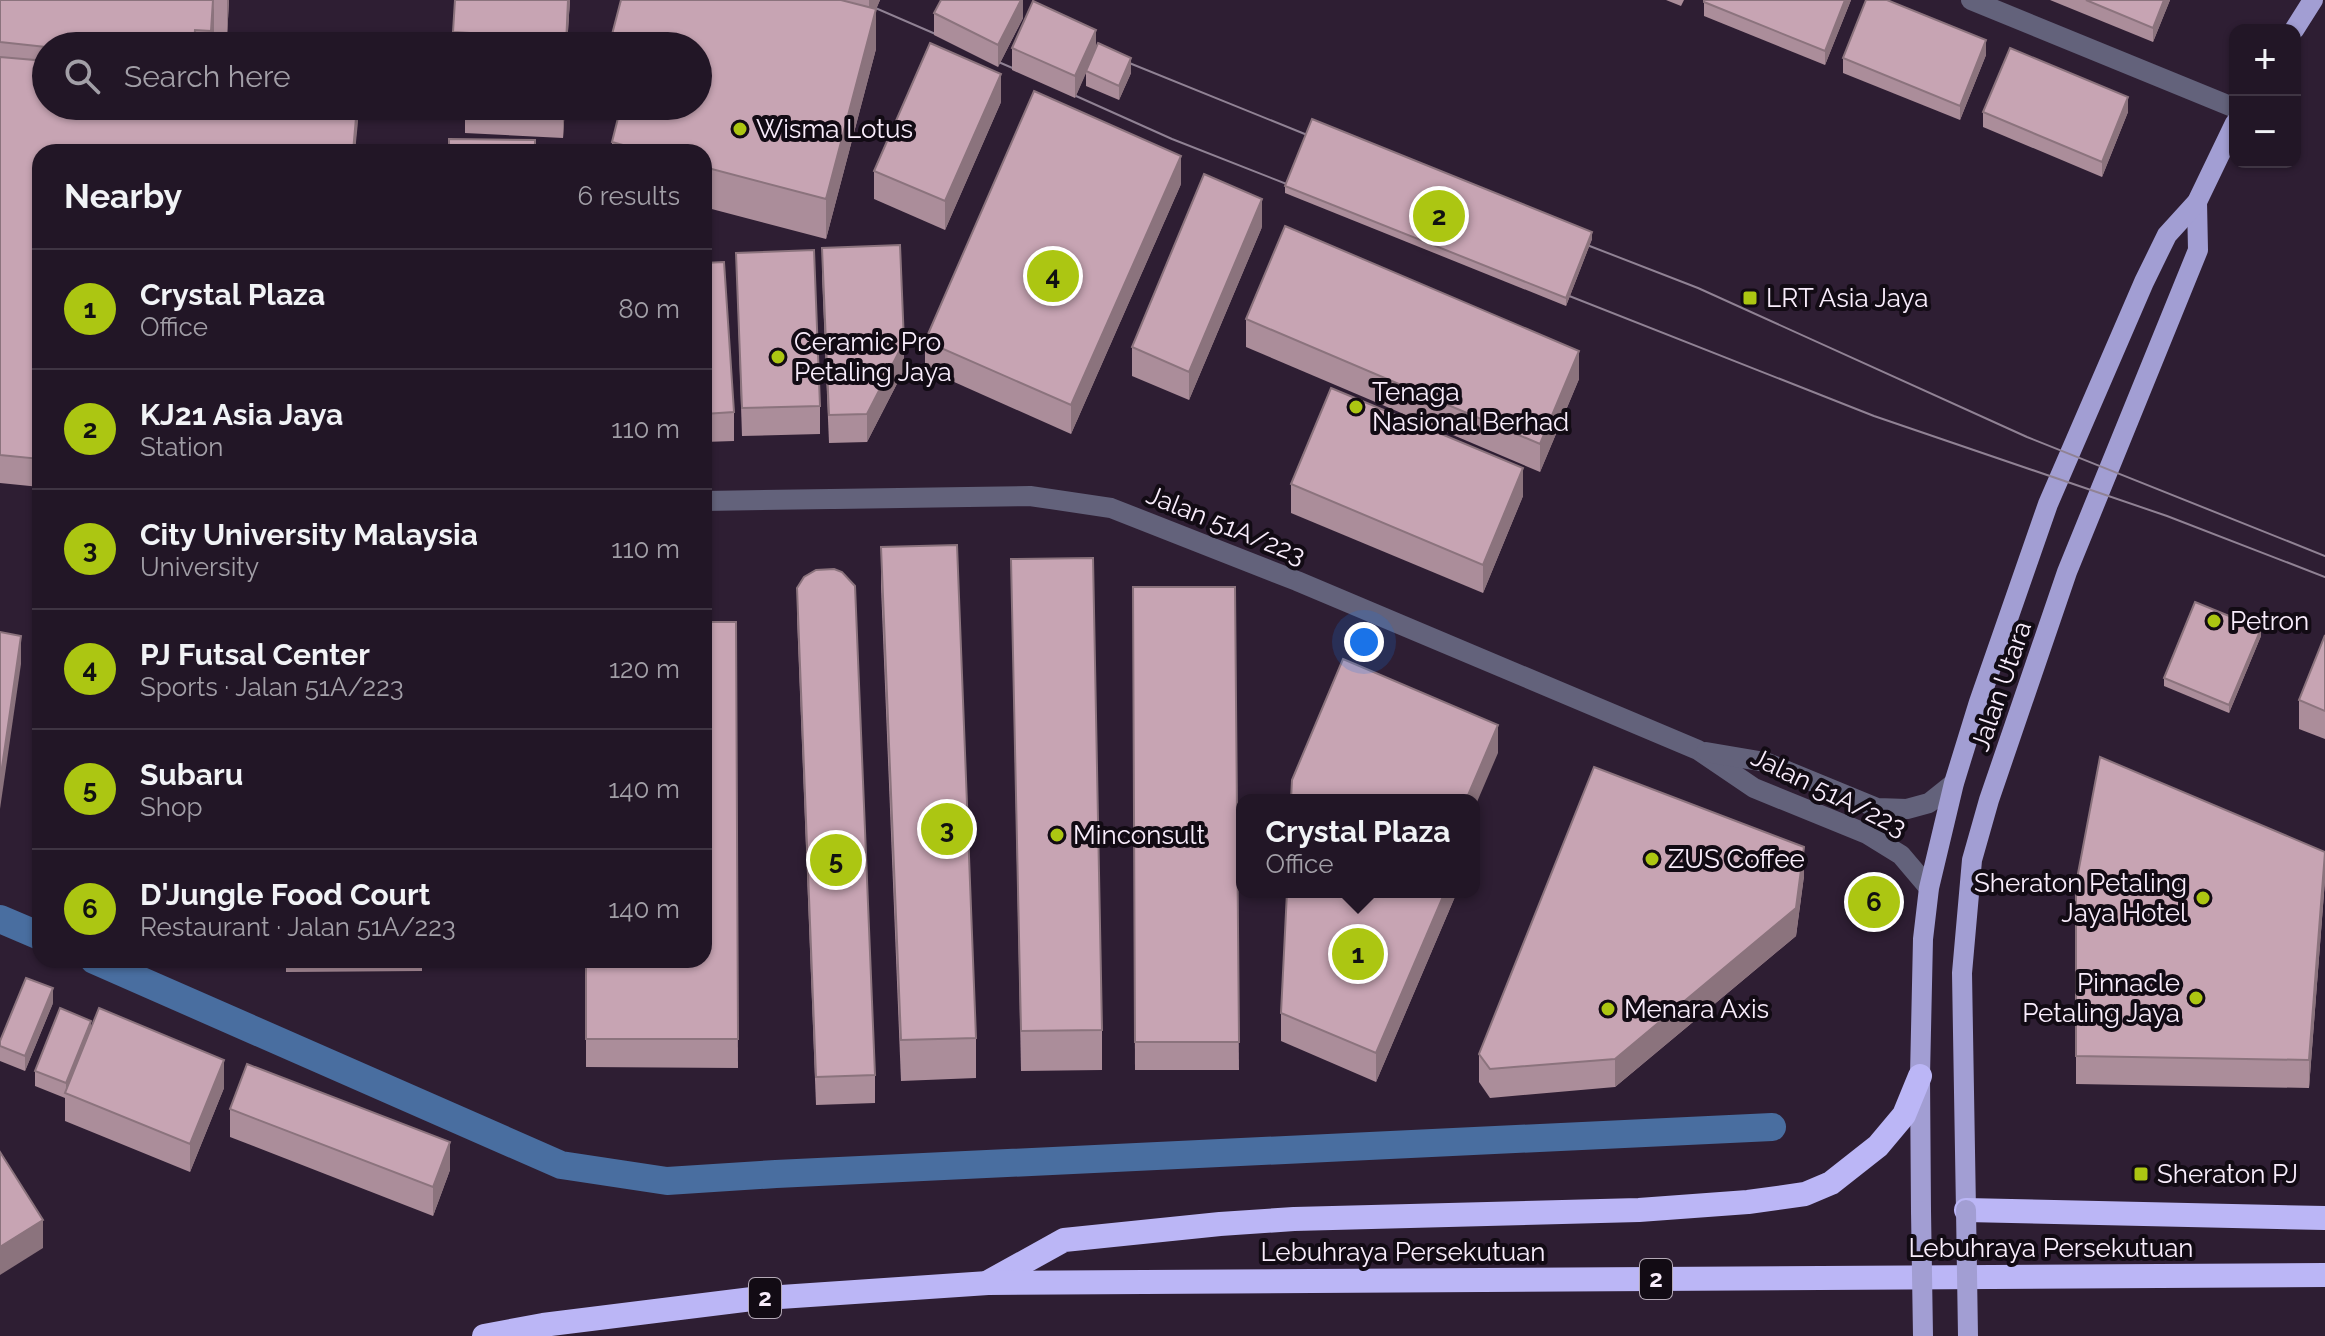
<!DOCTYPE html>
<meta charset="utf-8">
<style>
:root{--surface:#221626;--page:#2a1f2e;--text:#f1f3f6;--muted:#a29fa7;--line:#3f3543;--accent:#acc612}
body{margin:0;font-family:Raleway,sans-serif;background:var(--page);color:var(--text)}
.controls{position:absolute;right:24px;top:24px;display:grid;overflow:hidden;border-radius:16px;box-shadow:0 2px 6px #0004}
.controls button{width:72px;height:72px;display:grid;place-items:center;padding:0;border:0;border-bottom:2px solid var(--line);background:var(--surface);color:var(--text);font:40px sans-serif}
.you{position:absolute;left:1364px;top:642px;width:28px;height:28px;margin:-20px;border:6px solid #fff;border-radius:50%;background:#1a73e8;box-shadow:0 0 0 12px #1a73e833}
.badge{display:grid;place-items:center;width:52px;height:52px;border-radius:50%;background:var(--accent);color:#111;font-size:26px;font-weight:700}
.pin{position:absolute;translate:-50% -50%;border:4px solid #fff;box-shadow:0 2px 8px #0006}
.popup{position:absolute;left:1236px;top:794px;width:244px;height:104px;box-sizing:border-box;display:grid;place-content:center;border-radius:16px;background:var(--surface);filter:drop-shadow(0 2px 6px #0005);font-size:26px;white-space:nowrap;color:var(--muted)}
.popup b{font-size:30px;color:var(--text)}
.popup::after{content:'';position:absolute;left:50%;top:100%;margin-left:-16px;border:16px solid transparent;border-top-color:var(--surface)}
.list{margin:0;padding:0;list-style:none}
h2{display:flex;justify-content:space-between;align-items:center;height:104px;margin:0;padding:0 32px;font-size:34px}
h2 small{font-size:26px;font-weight:400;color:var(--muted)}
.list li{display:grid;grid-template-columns:52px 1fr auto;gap:24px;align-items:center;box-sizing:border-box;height:120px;padding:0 32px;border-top:2px solid var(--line)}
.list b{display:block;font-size:30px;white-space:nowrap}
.list p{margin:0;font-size:26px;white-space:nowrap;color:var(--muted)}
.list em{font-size:26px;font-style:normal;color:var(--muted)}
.icon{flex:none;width:44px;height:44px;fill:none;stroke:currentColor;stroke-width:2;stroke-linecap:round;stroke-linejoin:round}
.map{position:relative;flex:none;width:2325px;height:1336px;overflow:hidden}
.search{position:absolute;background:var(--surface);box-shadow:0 2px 6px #0004;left:32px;top:32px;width:680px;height:88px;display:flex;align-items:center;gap:20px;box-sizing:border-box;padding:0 28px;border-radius:44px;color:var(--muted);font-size:30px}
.panel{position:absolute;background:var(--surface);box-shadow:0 2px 6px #0004;left:32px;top:144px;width:680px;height:824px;border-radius:24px}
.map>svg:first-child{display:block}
</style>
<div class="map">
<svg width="2325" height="1336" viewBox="0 0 2325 1336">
<rect width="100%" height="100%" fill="#2e1e33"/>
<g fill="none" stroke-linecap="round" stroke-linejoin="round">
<g stroke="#496ea0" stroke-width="28">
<path d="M0,919l40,17"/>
<path d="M94,960l467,205 106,16 109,-7 996,-47"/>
</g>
<g stroke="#63627b" stroke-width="20">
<path d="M1971,0l264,108"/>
<path d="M704,501l326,-5 81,12 186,73 401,169 56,38 113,46 34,21 28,33"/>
<path d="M1706,752l59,10 112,46 30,1 22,-6 25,-20"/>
</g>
<g stroke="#a29ed3" stroke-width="20">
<path d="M2294,30l19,-30"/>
<path d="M1966,1210l-4,-237 10,-113 17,-60 78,-228 131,-322 -1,-48"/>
<path d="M1921,1211l-1,-135 3,-137 6,-51 25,-105 25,-81 69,-198 96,-222 23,-47 30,-33 38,-79"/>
</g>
<g stroke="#bbb6f6" stroke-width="24">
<path d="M1966,1210l359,8"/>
<path d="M990,1281l74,-41 156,-16 74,-5 345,-9 109,-8 57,-8 26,-11 47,-37 26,-31 16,-39"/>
<path d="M484,1336l59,-11 209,-26 236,-16 1337,-8"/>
</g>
<g stroke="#908294" stroke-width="2">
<path d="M857,0l97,42"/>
<path d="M980,54l51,22"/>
<path d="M1112,56l215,87"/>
<path d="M1056,87l116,52 135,53"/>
<path d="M1569,238l129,50 329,149 298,119"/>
<path d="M1549,288l325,128 293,100 158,61"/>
</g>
<g stroke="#a29ed3" stroke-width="20">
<path d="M1966,1210l2,126"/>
<path d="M1921,1211l2,125"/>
</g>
</g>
<g fill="#ab8d9a">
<path d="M0,0h229l-2,38 -13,-1 -1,9h-167v60h312l-3,46h-315v335l-40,-4z"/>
<path d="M455,0h115l-3,46h-114z"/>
<path d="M621,0h259l-4,9v40l-50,190 -122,-32v-55h-92v-10l86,-36z"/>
<path d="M1023,0v18l-25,49 -64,-32v-22z"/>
<path d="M1666,0h18l-3,6z"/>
<path d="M1851,0l-26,65 -121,-49v-14z"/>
<path d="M2050,0h120l-17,42z"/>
<path d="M1012,48l84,2 35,23 -12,27 -33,-14v-14l-11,26 -63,-28z"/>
<path d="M1986,55l-26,65 -117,-47v-15z"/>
<path d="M1001,102l-56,128 -71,-31v-28z"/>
<path d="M465,106h100l-2,32 -98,-5z"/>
<path d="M1983,112h145l-26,65 -119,-50z"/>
<path d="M1181,184l-110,250 -146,-65v-28z"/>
<path d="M1285,186l307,53 -26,67 -281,-113z"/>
<path d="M1262,227l-73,173 -57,-24v-29z"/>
<path d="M822,248l82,122 -37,72 -38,1 -7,-167z"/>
<path d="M736,253l84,153v28l-78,2z"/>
<path d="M704,263l30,149v29l-30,1z"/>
<path d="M1246,319l333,60 -39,93 -294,-125z"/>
<path d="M1291,484l232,12 -40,97 -192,-80z"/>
<path d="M881,547l95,491v40l-75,3 -20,-494z"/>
<path d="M1011,559l91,471v40l-81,1z"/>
<path d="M1133,587h102l4,483h-104z"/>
<path d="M797,588l78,487v28l-59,2 -19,-488z"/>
<path d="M736,622l2,446 -152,-1v-107z"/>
<path d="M2325,635v104l-26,-10v-29z"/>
<path d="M2261,636l-32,77 -65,-27v-8z"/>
<path d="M1804,876l-8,60 -181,151 -125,11 -11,-16v-28z"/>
<path d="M2325,880l-16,208 -233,-4v-200z"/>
<path d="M1287,892h170l-81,190 -95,-41v-28z"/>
<path d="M286,960h136v11l-136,1z"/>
<path d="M53,1003l-28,68 -25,-10v-20z"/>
<path d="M91,1028l133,60 -34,84 -125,-51v-23l-30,-12v-15z"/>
<path d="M230,1109l220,61 -17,46 -203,-79z"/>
</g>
<g fill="#8b737d">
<path d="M214,0v37l-1,9h-2v-15z"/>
<path d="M227,0h2l-2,38z"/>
<path d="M568,0h2l-3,46h-1z"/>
<path d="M869,0h11l-11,27z"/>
<path d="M1021,0h2v18l-25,49v-22z"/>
<path d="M1845,0h6l-26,65v-14z"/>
<path d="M2164,0h6l-17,42v-14z"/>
<path d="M876,9v40l-50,190v-40z"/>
<path d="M1096,30v21l-21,47v-22z"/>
<path d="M1986,40v15l-26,65v-14z"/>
<path d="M1131,58v15l-12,27v-14z"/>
<path d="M1001,74v28l-56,128v-29z"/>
<path d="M2128,97v15l-26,65v-15z"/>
<path d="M357,106h1v16l-3,30h-2z"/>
<path d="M563,106h2l-2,32z"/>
<path d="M1181,156v28l-110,250v-29z"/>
<path d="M1262,199v28l-73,173v-28z"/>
<path d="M1592,232v7l-26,67v-8z"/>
<path d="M904,342v28l-37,72v-28z"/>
<path d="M1579,351v28l-39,93v-28z"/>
<path d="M1523,468v28l-40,97v-28z"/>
<path d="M2261,629v7l-32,77v-8z"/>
<path d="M21,636v28l-21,145v-28z"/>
<path d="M1498,725v28l-24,56v-9h-8z"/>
<path d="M1804,847v29l-8,60 -181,151v-28z"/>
<path d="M2325,852v28l-16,208v-28z"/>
<path d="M1445,892h12l-81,190v-29z"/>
<path d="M53,988v15l-28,68v-15z"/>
<path d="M91,1021v15l-25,57v-10z"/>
<path d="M224,1060v28l-34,84v-28z"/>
<path d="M450,1142v28l-17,46v-29z"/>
<path d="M43,1220v28l-43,27v-28z"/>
</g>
<g fill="#c7a4b3" stroke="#8b737d" stroke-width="2">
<path d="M0,0h213l-2,31 -16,-1 -1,16 -148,1 -46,-5z"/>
<path d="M455,0h113l-2,46h-98l1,-13 -16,-1z"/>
<path d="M621,0h220l35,9 -50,190 -122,-32v-15h-56l-36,-10 9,-36h77v-60h-89z"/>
<path d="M941,0h80l-23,45 -64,-32z"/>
<path d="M1704,0h141l-20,51 -121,-49z"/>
<path d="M1866,0h21l99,40 -26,66 -117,-48z"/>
<path d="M2086,0h78l-11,28z"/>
<path d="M1033,1l63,29 -21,46 -63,-28z"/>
<path d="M930,43l71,31 -56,127 -71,-30z"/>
<path d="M1098,43l33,15 -12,28 -33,-15z"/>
<path d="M2010,48l118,49 -26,65 -119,-50z"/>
<path d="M0,57l46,4v45h311l-4,46h-313v307l-40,-4z"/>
<path d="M1034,91l147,65 -110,249 -146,-64z"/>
<path d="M493,106h70v4z"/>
<path d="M1312,119l280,113 -26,66 -281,-112z"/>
<path d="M449,139l86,1v12h-86z"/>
<path d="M1204,174l58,25 -73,173 -57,-25z"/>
<path d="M1285,226l294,125 -39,93 -294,-125z"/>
<path d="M900,245l4,97 -37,72 -38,1 -7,-167z"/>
<path d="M814,250l6,156 -78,2 -6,-155z"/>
<path d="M724,262l10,150 -30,2v-151z"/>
<path d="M1331,388l192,80 -40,97 -192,-81z"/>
<path d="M957,545l19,493 -75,2 -20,-493z"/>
<path d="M1093,558l9,472 -81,1 -10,-472z"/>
<path d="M834,569l8,3 13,14 20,489 -59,2 -19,-489 7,-11 12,-7z"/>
<path d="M1133,587h102l4,455h-104z"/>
<path d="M2195,602l66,27 -32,76 -65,-27z"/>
<path d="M704,622h32l2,417h-152v-79h118z"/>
<path d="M0,632l21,4 -21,145z"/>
<path d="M2325,635v76l-26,-11z"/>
<path d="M1343,659l155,66 -32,75h-175l1,-20z"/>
<path d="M2100,757l225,95 -16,208 -233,-4v-172z"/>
<path d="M1594,767l210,80 -8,61 -181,151 -125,10 -11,-15z"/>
<path d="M1287,892h158l-69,161 -95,-40z"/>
<path d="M26,978l27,10 -28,68 -25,-10v-5z"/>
<path d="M60,1008l31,13 -25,62 -31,-12z"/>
<path d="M99,1008l125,52 -34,84 -125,-51z"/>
<path d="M247,1064l203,78 -17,45 -203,-78z"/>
<path d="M0,1152l43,68 -43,27z"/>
</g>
<g fill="#acc612" stroke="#120b14" stroke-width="3">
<circle cx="740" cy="129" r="8"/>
<rect x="1742" y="290" width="16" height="16" rx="4"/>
<circle cx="778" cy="357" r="8"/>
<circle cx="1356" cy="407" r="8"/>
<circle cx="2214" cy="621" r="8"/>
<circle cx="1057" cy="835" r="8"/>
<circle cx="1652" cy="859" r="8"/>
<circle cx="2203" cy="898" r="8"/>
<circle cx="2196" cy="998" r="8"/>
<circle cx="1608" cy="1009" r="8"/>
<rect x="2133" y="1166" width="16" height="16" rx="4"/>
</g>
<g text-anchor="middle" stroke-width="8" stroke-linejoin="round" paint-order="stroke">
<g fill="#120b14" stroke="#b4a9b6" stroke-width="2">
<rect x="1640" y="1259" width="32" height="40" rx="6"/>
<rect x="749" y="1278" width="32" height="40" rx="6"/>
</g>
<g font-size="24" font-weight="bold" fill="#f9edfc">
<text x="1656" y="1287">2</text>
<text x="765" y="1306">2</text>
</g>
<g font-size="26" fill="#f9edfc" stroke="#120b14" text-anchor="start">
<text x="756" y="138">Wisma Lotus</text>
<text x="1766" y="307">LRT Asia Jaya</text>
<text x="794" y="351">Ceramic Pro<tspan x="794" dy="30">Petaling Jaya</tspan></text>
<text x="1372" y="401">Tenaga<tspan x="1372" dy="30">Nasional Berhad</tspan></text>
<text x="2230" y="630">Petron</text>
<text x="1073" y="844">Minconsult</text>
<text x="1668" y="868">ZUS Coffee</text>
<text x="2187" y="892" text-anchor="end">Sheraton Petaling<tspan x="2187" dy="30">Jaya Hotel</tspan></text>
<text x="2180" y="992" text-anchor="end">Pinnacle<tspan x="2180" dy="30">Petaling Jaya</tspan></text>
<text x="1624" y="1018">Menara Axis</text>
<text x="2157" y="1183">Sheraton PJ</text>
</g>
<g font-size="26" fill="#f9edfc" stroke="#120b14">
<text transform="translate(1226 525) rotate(22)" y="9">Jalan 51A/223</text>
<text transform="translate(2001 686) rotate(-71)" y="9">Jalan Utara</text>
<text transform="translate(1829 792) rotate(26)" y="9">Jalan 51A/223</text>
<text x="2051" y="1257">Lebuhraya Persekutuan</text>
<text x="1403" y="1261">Lebuhraya Persekutuan</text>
</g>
</g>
</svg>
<div class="controls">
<button>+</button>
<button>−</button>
</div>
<div class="you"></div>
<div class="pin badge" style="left:1358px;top:954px">1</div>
<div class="popup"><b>Crystal Plaza</b>Office</div>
<div class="pin badge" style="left:1439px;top:216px">2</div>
<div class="pin badge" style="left:947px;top:829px">3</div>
<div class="pin badge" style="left:1053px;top:276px">4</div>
<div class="pin badge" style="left:836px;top:860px">5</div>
<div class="pin badge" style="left:1874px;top:902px">6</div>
<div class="search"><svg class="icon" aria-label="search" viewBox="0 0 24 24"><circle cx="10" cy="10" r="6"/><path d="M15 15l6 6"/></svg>Search here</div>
<section class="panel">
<h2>Nearby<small>6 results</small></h2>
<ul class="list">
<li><span class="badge">1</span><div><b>Crystal Plaza</b><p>Office</p></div><em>80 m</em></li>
<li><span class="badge">2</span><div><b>KJ21 Asia Jaya</b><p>Station</p></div><em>110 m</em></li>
<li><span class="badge">3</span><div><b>City University Malaysia</b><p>University</p></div><em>110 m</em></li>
<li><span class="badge">4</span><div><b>PJ Futsal Center</b><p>Sports · Jalan 51A/223</p></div><em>120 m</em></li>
<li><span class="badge">5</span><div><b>Subaru</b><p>Shop</p></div><em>140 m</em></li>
<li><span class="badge">6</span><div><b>D'Jungle Food Court</b><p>Restaurant · Jalan 51A/223</p></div><em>140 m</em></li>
</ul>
</section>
</div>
